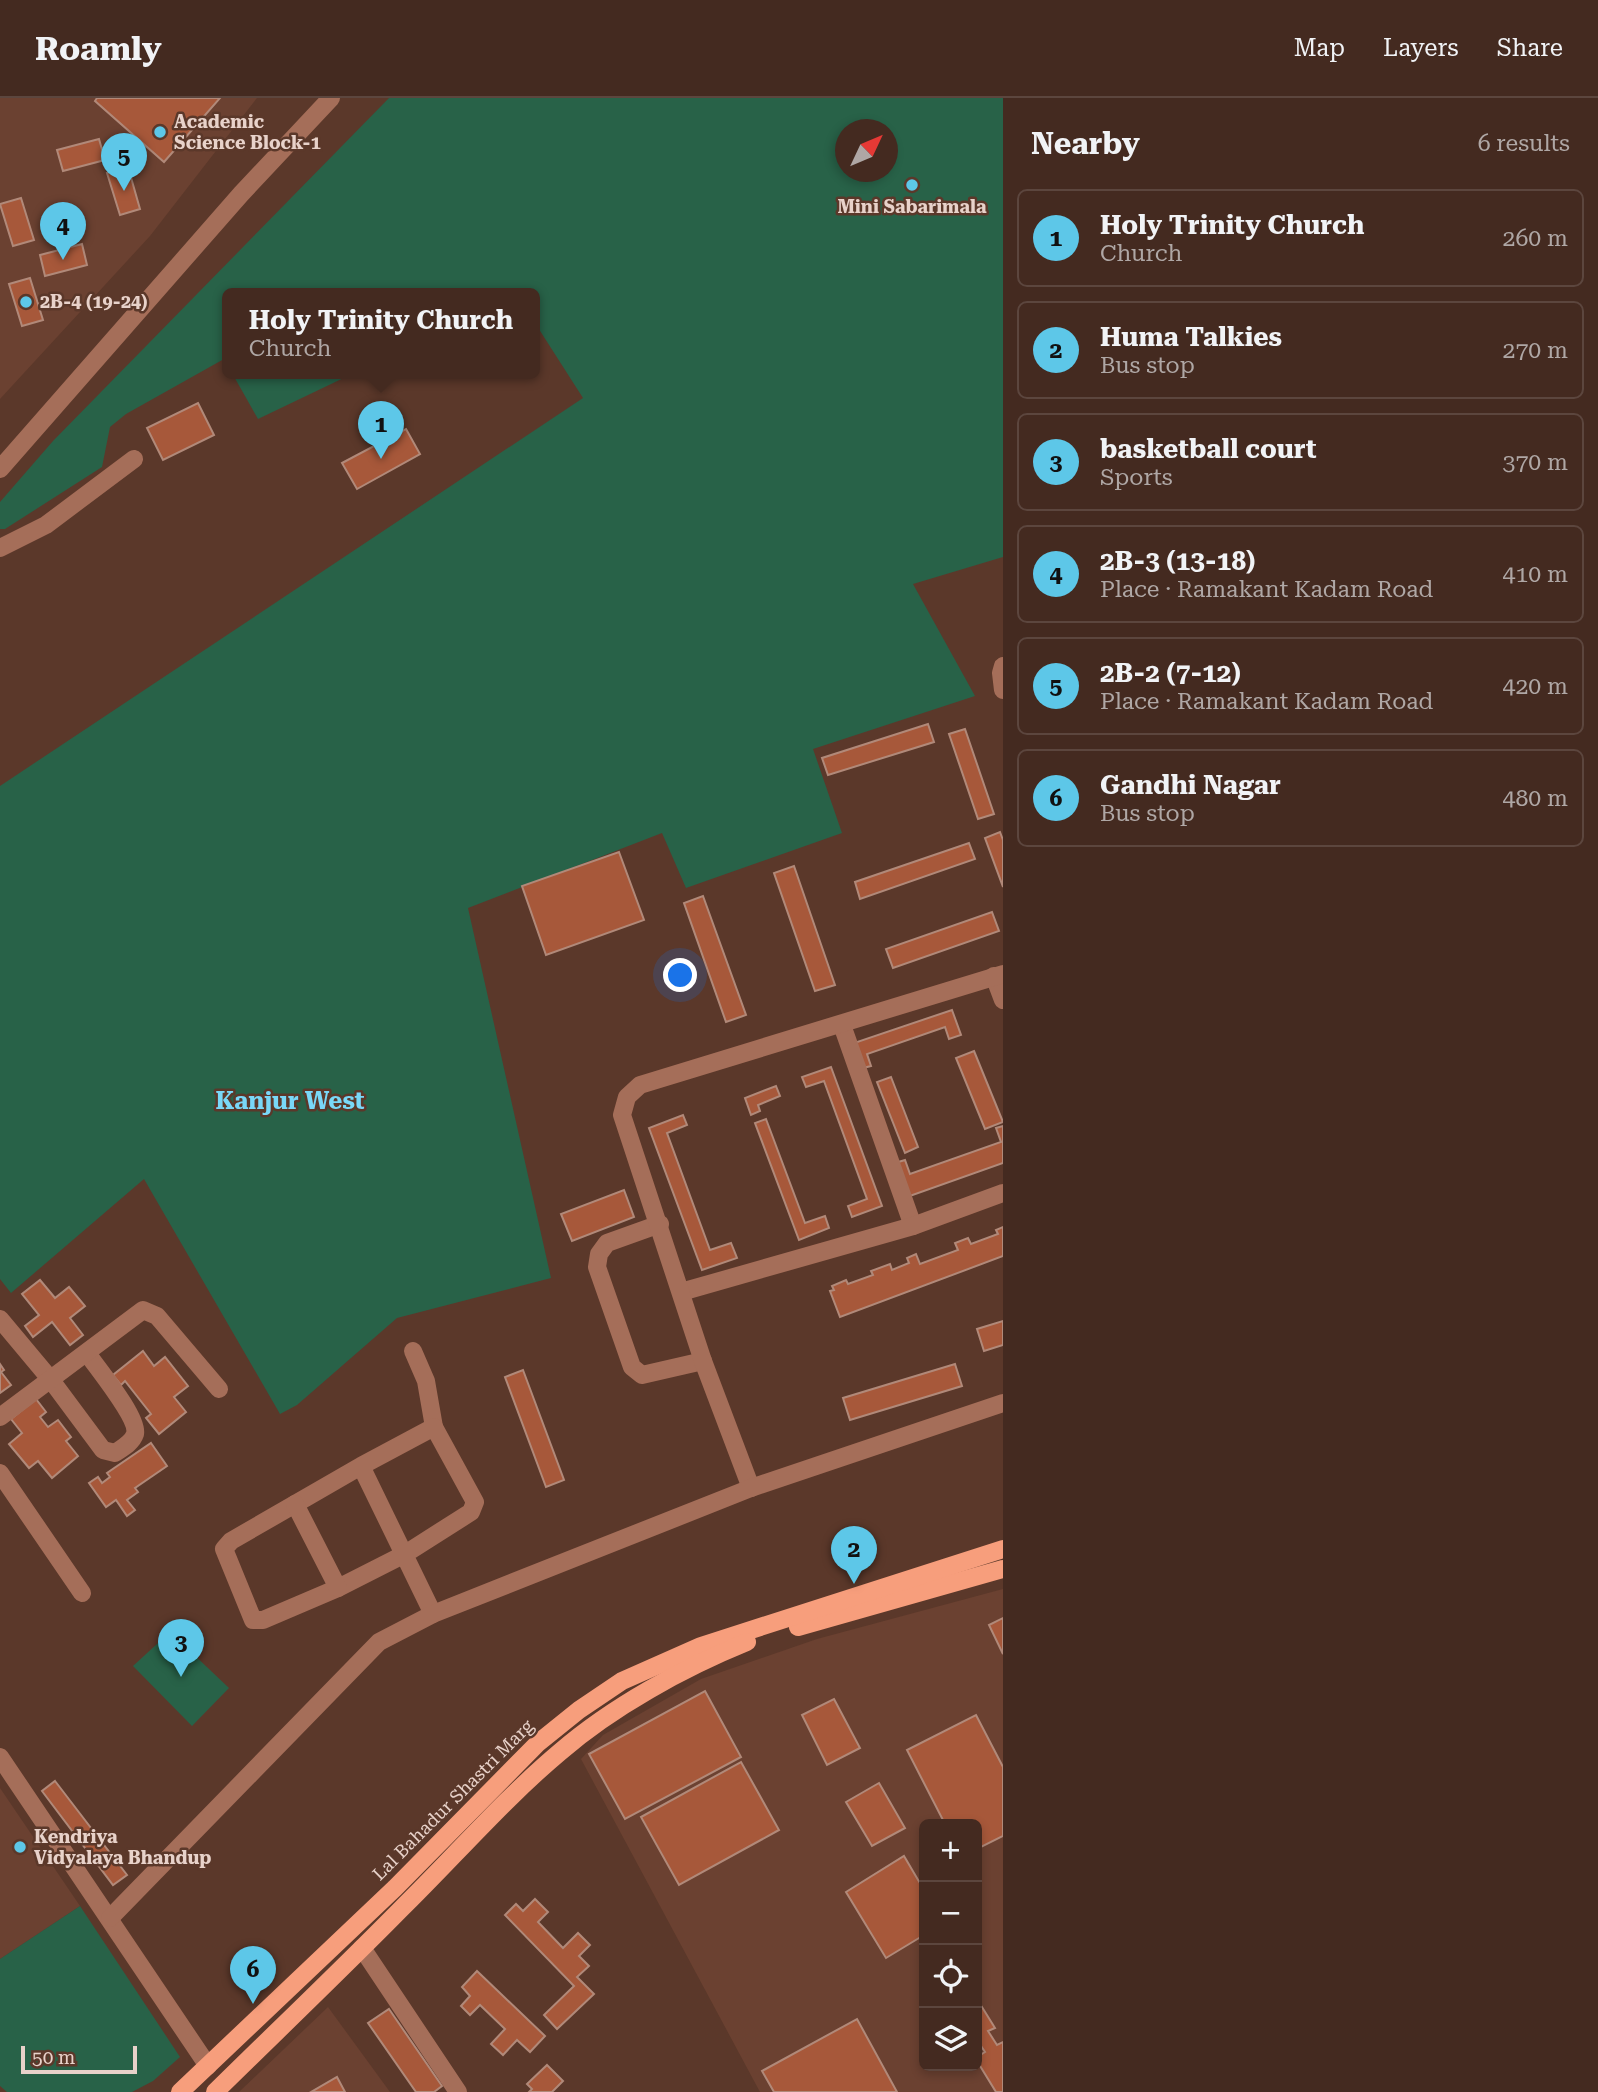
<!DOCTYPE html>
<meta charset="utf-8">
<style>
:root{--surface:#442a20;--page:#4b3229;--text:#f1f3f6;--muted:#afa7a5;--line:#5c463e;--accent:#5dc7e8}
body{margin:0;font-family:"Roboto Serif",serif;background:var(--page);color:var(--text)}
.controls{position:absolute;right:21px;bottom:21px;display:grid;overflow:hidden;border-radius:10px;box-shadow:0 4px 10px #0003}
.controls button{width:63px;height:63px;display:grid;place-items:center;padding:0;border:0;border-bottom:2px solid var(--line);background:var(--surface);color:var(--text);font:35px sans-serif}
.compass{position:absolute;left:835px;top:21px;width:63px;height:63px;border-radius:50%;background:var(--surface);box-shadow:0 4px 10px #0003;rotate:46deg}
.scale{position:absolute;left:21px;bottom:18px;width:116px;box-sizing:border-box;padding-left:7px;border:4px solid #e8d2ca;border-top:0;font-size:19px;line-height:24px;white-space:nowrap;color:#e8d2ca;-webkit-text-stroke:5px #5b382a;paint-order:stroke}
.you{position:absolute;left:681px;top:878px;width:24px;height:24px;margin:-18px;border:5px solid #fff;border-radius:50%;background:#1a73e8;box-shadow:0 0 0 10px #1a73e833}
.badge{display:grid;place-items:center;width:46px;height:46px;border-radius:50%;background:var(--accent);color:#111;font-size:23px;font-weight:700}
.pin{position:absolute;translate:-50% -58px;filter:drop-shadow(0 2px 4px #0008)}
.pin::after{content:'';position:absolute;top:37px;width:24px;height:21px;background:inherit;clip-path:polygon(0 0,100% 0,50% 100%)}
.popup{position:absolute;left:222px;top:190px;width:318px;height:91px;box-sizing:border-box;display:grid;place-content:center;border-radius:10px;background:var(--surface);filter:drop-shadow(0 2px 5px #0005);font-size:23px;white-space:nowrap;color:var(--muted)}
.popup b{font-size:26px;color:var(--text)}
.popup::after{content:'';position:absolute;left:50%;top:100%;margin-left:-14px;border:14px solid transparent;border-top-color:var(--surface)}
.list{margin:0;padding:0;list-style:none}
h2{display:flex;justify-content:space-between;align-items:center;height:91px;margin:0;padding:0 28px;font-size:30px}
h2 small{font-size:23px;font-weight:400;color:var(--muted)}
.list li{display:grid;grid-template-columns:46px 1fr auto;gap:21px;align-items:center;box-sizing:border-box;height:98px;margin:0 14px 14px;padding:0 14px;border:2px solid var(--line);border-radius:10px}
.list b{display:block;font-size:26px;white-space:nowrap}
.list p{margin:0;font-size:23px;white-space:nowrap;color:var(--muted)}
.list em{font-size:23px;font-style:normal;color:var(--muted)}
.icon{flex:none;width:38px;height:38px;fill:none;stroke:currentColor;stroke-width:2;stroke-linecap:round;stroke-linejoin:round}
.map{position:relative;flex:none;width:1003px;height:1994px;overflow:hidden}
header{display:flex;align-items:center;gap:42px;box-sizing:border-box;height:98px;padding:0 35px;background:var(--surface);border-bottom:2px solid var(--line)}
header strong{font-size:33px}
nav{display:flex;gap:38px;margin-inline-start:auto;font-size:24px}
main{display:flex}
aside{flex:1;background:var(--surface)}
.map>svg:first-child{display:block}
</style>
<header>
<strong>Roamly</strong>
<nav><a>Map</a><a>Layers</a><a>Share</a></nav>
</header>
<main>
<div class="map">
<svg width="1003" height="1994" viewBox="0 0 1003 1994">
<rect width="100%" height="100%" fill="#5b382a"/>
<g fill="#6b4131" fill-rule="evenodd">
<path d="M0,0h257l-107,138 -150,163z"/>
<path d="M1003,1491v503h-243l-179,-333 22,-24 98,-56 116,-40zM924,1726h53v242h-53z"/>
<path d="M0,1690l80,118 -80,53z"/>
<path d="M328,1909l62,85h-151z"/>
</g>
<g fill="#286248" fill-rule="evenodd">
<path d="M389,0h614v459l-90,27 62,112 -162,53 29,84 -156,55 -24,-55 -194,75 83,370 -154,40 -100,87 -17,9 -136,-235 -133,114 -11,-14v-493l583,-388 -48,-75v-30h-308v71l-3,-5 -98,55 -16,13 -8,40 -97,62h-5v-27l53,-61zM846,32h42v42h-42z"/>
<path d="M232,275h122l-96,46z"/>
<path d="M170,1534l59,56 -37,38 -59,-60z"/>
<path d="M80,1808l100,151 -27,24 -21,11h-125l-7,-6v-127z"/>
</g>
<g fill="#a7583a" stroke="#b18979" stroke-width="2">
<path d="M97,0h123l-56,64 -69,-61z"/>
<path d="M99,41l6,21 -42,11 -6,-21z"/>
<path d="M128,69l12,42 -20,6 -13,-42z"/>
<path d="M21,100l13,42 -21,6 -13,-42z"/>
<path d="M82,146l5,21 -42,11 -5,-21z"/>
<path d="M30,180l13,42 -21,6 -13,-42z"/>
<path d="M198,305l16,32 -51,25 -16,-32z"/>
<path d="M406,331l14,25 -63,35 -15,-26z"/>
<path d="M928,626l6,18 -106,33 -6,-17z"/>
<path d="M965,631l29,85 -16,5 -29,-85z"/>
<path d="M1000,734l3,8v47l-18,-49z"/>
<path d="M969,745l6,16 -115,40 -5,-17z"/>
<path d="M619,754l25,68 -98,35 -24,-69z"/>
<path d="M794,768l41,119 -20,6 -41,-118z"/>
<path d="M703,798l43,119 -20,7 -42,-119z"/>
<path d="M992,814l7,19 -106,37 -7,-19z"/>
<path d="M952,912l9,25 -12,4 -4,-12 -78,27 4,12 -8,2 -9,-25z"/>
<path d="M974,953l29,71 -18,7 -29,-71z"/>
<path d="M831,969l51,139 -30,11 -4,-11 19,-7 -43,-118 -18,6 -4,-10z"/>
<path d="M891,979l27,70 -13,6 -28,-71z"/>
<path d="M776,988l4,10 -22,9 2,6 -9,4 -6,-17z"/>
<path d="M683,1017l4,10 -20,8 43,117 21,-7 6,15 -35,12 -53,-142z"/>
<path d="M766,1021l39,104 20,-7 4,12 -30,12 -44,-117z"/>
<path d="M1003,1028v37l-96,34 -12,-34 10,-3 5,14 91,-32 -5,-14z"/>
<path d="M624,1092l10,27 -62,24 -11,-27z"/>
<path d="M1003,1129v29l-163,61 -10,-26 4,-1 -2,-4 14,-6 2,4 25,-9 -2,-4 19,-7 2,6 17,-7 -2,-5 9,-4 4,10 38,-14 -3,-7 13,-5 3,6 27,-10 -2,-4z"/>
<path d="M40,1182l15,18 14,-11 16,19 -15,12 13,17 -13,10 -18,-23 -19,15 -8,-11 14,-11 -17,-21z"/>
<path d="M1003,1223v24l-19,6 -7,-22z"/>
<path d="M143,1253l11,15 11,-9 23,29 -14,11 12,15 -27,22 -13,-16 5,-4 -26,-33 -4,4 -8,-10z"/>
<path d="M0,1266l4,6 -3,2 10,13 -11,8z"/>
<path d="M955,1266l7,22 -112,34 -7,-22z"/>
<path d="M523,1272l41,110 -18,7 -41,-110z"/>
<path d="M36,1301l10,13 -6,5 8,10 10,-7 13,17 -5,4 12,15 -26,22 -14,-17 -9,7 -20,-24 13,-11 -11,-14z"/>
<path d="M151,1345l16,23 -32,22 3,4 -11,8 8,10 -8,6 -11,-16 -10,7 -17,-24 9,-6 4,6 8,-6 -3,-4z"/>
<path d="M1003,1520v36l-14,-29z"/>
<path d="M705,1593l36,66 -116,62 -36,-65z"/>
<path d="M834,1601l26,49 -33,17 -25,-50z"/>
<path d="M976,1617l27,52v69l-26,13v-25h-32l-38,-74z"/>
<path d="M741,1664l38,68 -100,55 -38,-68z"/>
<path d="M55,1683l72,94 -14,10 -71,-94z"/>
<path d="M879,1685l26,45 -33,18 -26,-44z"/>
<path d="M904,1758l20,34v45l-38,23 -40,-66z"/>
<path d="M535,1801l13,13 -10,10 25,26 15,-15 12,12 -11,11 10,10 -12,11 17,17 -37,35 -13,-14 30,-29 -69,-71 11,-11 7,7z"/>
<path d="M477,1873l68,65 -15,16 -13,-12 -14,15 -12,-11 14,-15 -25,-24 -10,10 -9,-9 9,-10 -8,-9z"/>
<path d="M977,1901l18,29 -7,3 9,14 6,-3v50h-7l-19,-31v-4l8,-5 -8,-12z"/>
<path d="M389,1911l53,77 -8,6h-18l-48,-69z"/>
<path d="M857,1921l40,73h-123l-12,-21z"/>
<path d="M547,1967l16,16 -11,11h-23l3,-3 -5,-5z"/>
<path d="M337,1979l8,15h-34z"/>
</g>
<g fill="none" stroke-linecap="round" stroke-linejoin="round">
<g stroke="#a56e59" stroke-width="18">
<path d="M0,371l241,-275 90,-96"/>
<path d="M0,450l46,-23 88,-66"/>
<path d="M1003,568l-2,7 2,17"/>
<path d="M994,878l9,24"/>
<path d="M842,927l71,201"/>
<path d="M660,1126l-53,19 -8,11 -2,13 35,100 10,8 61,-14"/>
<path d="M681,1194l232,-66 90,-33"/>
<path d="M0,1221l51,61 52,70 12,3c7,-5 17,-10 20,-19 4,-16 -38,-66 -48,-81"/>
<path d="M413,1253l13,30 8,46"/>
<path d="M0,1319l143,-107 14,6 62,73"/>
<path d="M361,1368l-130,75 -7,8 29,71h10l75,-32 67,-34 66,-42 4,-10 -41,-75 -73,39 72,148"/>
<path d="M0,1375l82,120"/>
<path d="M751,1390l-48,-127 -81,-246 5,-18 13,-12 363,-111"/>
<path d="M295,1406l43,84"/>
<path d="M0,1659l208,309"/>
<path d="M110,1820l269,-276 54,-28 318,-126 252,-85"/>
<path d="M362,1850l96,144"/>
</g>
<g stroke="#f79e7c" stroke-width="18">
<path d="M798,1529l205,-58"/>
<path d="M180,1994l215,-204 143,-145 41,-33 43,-29 79,-35 302,-97"/>
<path d="M215,1994c62,-61 125,-121 186,-183 53,-52 102,-109 159,-157 52,-45 123,-84 187,-110"/>
</g>
</g>
<g fill="#5dc7e8" stroke="#5b382a" stroke-width="2.5">
<circle cx="160" cy="34" r="7"/>
<circle cx="912" cy="87" r="7"/>
<circle cx="26" cy="204" r="7"/>
<circle cx="20" cy="1749" r="7"/>
</g>
<g text-anchor="middle" stroke-width="5" stroke-linejoin="round" paint-order="stroke">
<g font-size="18" font-weight="bold" fill="#e8d2ca" stroke="#5b382a" text-anchor="start">
<text x="174" y="30">Academic<tspan x="174" dy="21">Science Block-1</tspan></text>
<text x="912" y="115" text-anchor="middle">Mini Sabarimala</text>
<text x="40" y="210">2B-4 (19-24)</text>
<text x="34" y="1745">Kendriya<tspan x="34" dy="21">Vidyalaya Bhandup</tspan></text>
</g>
<g font-size="18" fill="#e8d2ca" stroke="#5b382a">
<text transform="translate(453 1702) rotate(-45)" y="6">Lal Bahadur Shastri Marg</text>
</g>
<g font-size="24" font-weight="bold" fill="#79d8f8" stroke="#5b382a">
<text x="290" y="1011">Kanjur West</text>
</g>
</g>
</svg>
<div class="controls">
<button>+</button>
<button>−</button>
<button><svg class="icon" aria-label="locate" viewBox="0 0 24 24"><circle cx="12" cy="12" r="6"/><path d="M12 2v4M12 18v4M2 12h4M18 12h4"/></svg></button>
<button><svg class="icon" aria-label="layers" viewBox="0 0 24 24"><path d="M12 4l9 5-9 5-9-5zM3 14l9 5 9-5"/></svg></button>
</div>
<svg class="compass" viewBox="-18 -18 36 36"><path d="M0-13l5 13h-10z" fill="#e53935"/><path d="M0 13l5-13h-10z" fill="#afa7a5"/></svg>
<div class="scale">50 m</div>
<div class="you"></div>
<div class="pin badge" style="left:381px;top:361px">1</div>
<div class="popup"><b>Holy Trinity Church</b>Church</div>
<div class="pin badge" style="left:854px;top:1486px">2</div>
<div class="pin badge" style="left:181px;top:1579px">3</div>
<div class="pin badge" style="left:63px;top:162px">4</div>
<div class="pin badge" style="left:124px;top:93px">5</div>
<div class="pin badge" style="left:253px;top:1906px">6</div>
</div>
<aside>
<h2>Nearby<small>6 results</small></h2>
<ul class="list">
<li><span class="badge">1</span><div><b>Holy Trinity Church</b><p>Church</p></div><em>260 m</em></li>
<li><span class="badge">2</span><div><b>Huma Talkies</b><p>Bus stop</p></div><em>270 m</em></li>
<li><span class="badge">3</span><div><b>basketball court</b><p>Sports</p></div><em>370 m</em></li>
<li><span class="badge">4</span><div><b>2B-3 (13-18)</b><p>Place · Ramakant Kadam Road</p></div><em>410 m</em></li>
<li><span class="badge">5</span><div><b>2B-2 (7-12)</b><p>Place · Ramakant Kadam Road</p></div><em>420 m</em></li>
<li><span class="badge">6</span><div><b>Gandhi Nagar</b><p>Bus stop</p></div><em>480 m</em></li>
</ul>
</aside>
</main>
